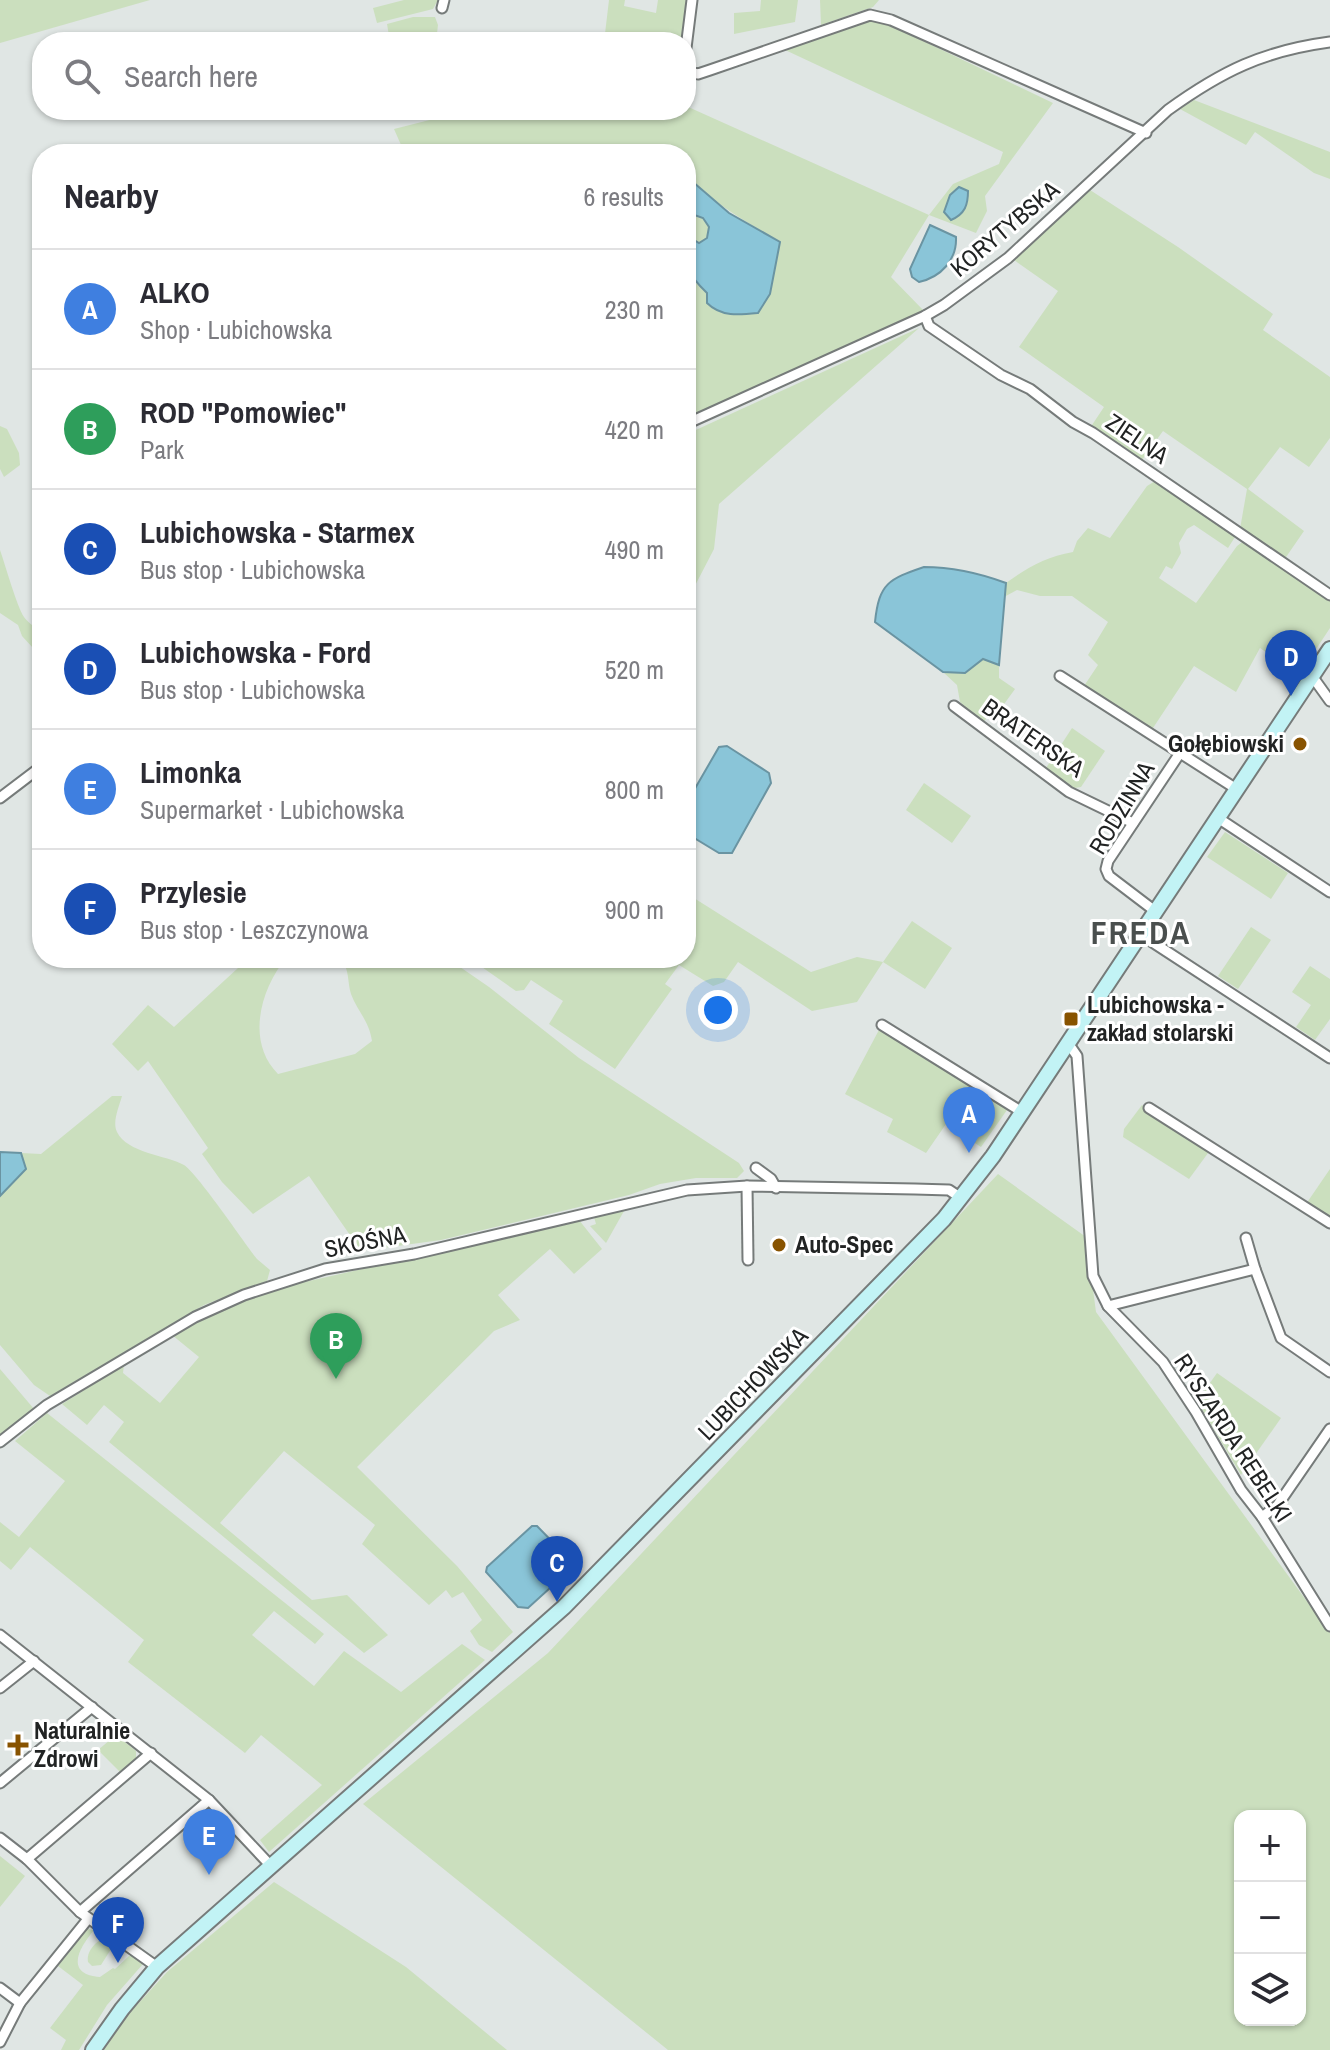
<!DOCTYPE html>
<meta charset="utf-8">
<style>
:root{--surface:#fff;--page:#f7f7f7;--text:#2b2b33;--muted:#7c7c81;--line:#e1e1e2;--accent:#b45309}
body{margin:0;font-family:"Archivo Narrow",sans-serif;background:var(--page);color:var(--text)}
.controls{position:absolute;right:24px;bottom:24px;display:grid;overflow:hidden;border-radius:16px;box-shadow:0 2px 6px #0004}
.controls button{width:72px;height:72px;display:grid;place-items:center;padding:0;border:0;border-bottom:2px solid var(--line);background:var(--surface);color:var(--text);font:40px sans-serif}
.you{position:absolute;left:718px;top:1010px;width:28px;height:28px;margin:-20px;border:6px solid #fff;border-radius:50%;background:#1a73e8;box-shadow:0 0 0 12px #1a73e833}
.badge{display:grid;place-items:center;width:52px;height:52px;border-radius:50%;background:var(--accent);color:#fff;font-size:26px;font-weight:700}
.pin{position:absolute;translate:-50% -66px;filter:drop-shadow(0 2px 4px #0008)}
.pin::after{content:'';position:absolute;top:42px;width:28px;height:24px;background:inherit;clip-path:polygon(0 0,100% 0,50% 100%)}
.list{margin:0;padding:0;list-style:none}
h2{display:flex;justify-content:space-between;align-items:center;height:104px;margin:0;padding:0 32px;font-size:34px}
h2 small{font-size:26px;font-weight:400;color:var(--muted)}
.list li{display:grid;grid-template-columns:52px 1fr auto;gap:24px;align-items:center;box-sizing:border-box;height:120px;padding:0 32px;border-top:2px solid var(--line)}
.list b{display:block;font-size:30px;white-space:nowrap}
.list p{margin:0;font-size:26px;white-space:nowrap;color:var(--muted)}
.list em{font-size:26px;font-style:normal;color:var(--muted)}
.icon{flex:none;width:44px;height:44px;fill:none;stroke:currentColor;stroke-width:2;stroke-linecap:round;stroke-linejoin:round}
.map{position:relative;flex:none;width:1330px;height:2050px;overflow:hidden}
.search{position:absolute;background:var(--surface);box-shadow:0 2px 6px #0004;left:32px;top:32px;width:664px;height:88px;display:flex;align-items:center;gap:20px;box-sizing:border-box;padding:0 28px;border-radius:32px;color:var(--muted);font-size:30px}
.panel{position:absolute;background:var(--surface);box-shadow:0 2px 6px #0004;left:32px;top:144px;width:664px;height:824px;border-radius:32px}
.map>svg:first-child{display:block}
</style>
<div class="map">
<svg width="1330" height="2050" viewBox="0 0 1330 2050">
<rect width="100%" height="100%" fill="#e0e6e4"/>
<g fill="#cbdfbe" fill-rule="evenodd">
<path d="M0,0h150l-150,43z"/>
<path d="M404,0h34l-5,9 -56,14 -4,-15z"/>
<path d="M609,0h16l-1,6 32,7 2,-13h28l-5,40 -77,2z"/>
<path d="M761,0h37l-3,22 -61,12v-21l26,-2z"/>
<path d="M820,0h59l-6,7 -52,18z"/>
<path d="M413,17h22l3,8 -2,17h-46l-3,-18z"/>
<path d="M875,21l23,8 155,74 -68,93 2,15 -11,22 -47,-18 -38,62 33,34 -238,111v-158l5,14 16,15 63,1 10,-52c-36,-21 -63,-37 -94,-66v-22h-281l-11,-25 75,-19 107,1 15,8 23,-9h72v-4l243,109 24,-31 46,-20 4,-12 -220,-103 77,-26z"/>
<path d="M1194,100l136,52v27l-16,-6 -59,-41 -9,13 -66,-36z"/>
<path d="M1090,190l88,57 95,67 -10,16 67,47v61l-21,29 -29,-20 -32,42 56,42 -20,29 -44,-31 7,-40 -84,-58 -21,29 -50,-35 12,-18 -85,-60 39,-56 -44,-31z"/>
<path d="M686,212l17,6 7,9 -3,11 -8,6 -13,-9z"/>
<path d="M919,328l-200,176 -5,45 -28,54 1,-169z"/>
<path d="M0,426l7,3 12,24 1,12 -16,12 -4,-8z"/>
<path d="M1157,480l77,52 1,5 -7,11 -34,-23 -7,4 -8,14 2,10 -9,16 -6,-3 -7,12 37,25 41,-57 8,-6 85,61v27l-31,47 -39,-27 -24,44 -42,-26 -43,65 -67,-45 14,-21 -10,-10 20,-33 -36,-26h-32l-23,-6 -13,7 2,-14c22,-16 40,-26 67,-31l4,-11 11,-13 22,10 37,-52z"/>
<path d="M0,550c5,14 17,57 24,67 8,11 16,9 18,25l-9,6 -11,-12 -4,-11 -18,-12z"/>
<path d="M983,659l16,6v13l16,11 -16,22 -5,-3 -11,15 -23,-21 -3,-17 -14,-13 22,1z"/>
<path d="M1072,728l33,23 -24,36 -7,1 -28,-20z"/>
<path d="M924,783l47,33 -19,27 -46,-33z"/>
<path d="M1225,832l63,41 -17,26 -64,-42z"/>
<path d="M686,893l125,79 46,-15 26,5 29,-41 40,27 -27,41 -42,-27 -26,40 -45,9 -74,-49 -14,20 -11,4 -34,-21 -14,19 7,5 -57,80 -66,-45 14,-23 -32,-21 -7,10 -8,1 -47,-33h217z"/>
<path d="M1251,927l20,13 -33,49 -20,-13z"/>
<path d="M228,958h58c-26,32 -40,84 -8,116l77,-20 17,-13c-3,-21 -15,-30 -21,-47 -4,-13 -1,-25 -11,-36h107l42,29 90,71 160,105 5,8 -7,7h-41l-36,6 -31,11 -188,45 -80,11 -52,-75 -56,38 -31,-32 -20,-28 6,-6 -60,-87 -10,10 -26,-27 36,-39 26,22 64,-59z"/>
<path d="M1310,966l20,13v40l-15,21 -19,-13 15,-22 -19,-13z"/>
<path d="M880,1028l127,82 -26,37 -35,-23 -20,29 -39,-21 6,-13 -48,-25z"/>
<path d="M112,1096h10c-3,11 -10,26 -5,36 10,21 49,23 67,33 12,7 60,77 73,94l13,11 -3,11 -63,24 -154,91 -16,-11 -34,-40v-149l26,-27 -5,-16 20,1z"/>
<path d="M1142,1105l69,44 -22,30 -66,-42 1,-8z"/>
<path d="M1330,1169v50l-24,-15z"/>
<path d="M998,1174l88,63 10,75 234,321v417h-662l-305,-246 185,-151zM1240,1816h60v204h-60z"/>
<path d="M625,1208l-1,3 -18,32 -16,-17 6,-2 -2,-7z"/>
<path d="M579,1220l23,29 -28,25 -24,-25 -52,46 22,25 -26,11 -137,136 100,99 56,66 -21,20 -13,-7 -9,-14 12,-11 -19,-28 -11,6 -6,-8 -17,15 -67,-61 13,-19 -91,-74 -64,72 92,77 35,-5 41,40 -24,18 -255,-211 15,-20 -20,-17 -17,20 -25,-21 62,-39 -1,8 37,30 39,-46 -27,-22 55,-27 51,-20z"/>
<path d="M0,1369l34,40 -34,27z"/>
<path d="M1217,1373l64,45 -40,57 -44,-74z"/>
<path d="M47,1413l277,221 -9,10 -41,-33 -22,24 62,51 30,-35 57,41 61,-48 23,16 -216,192 -9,-12 62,-55 -61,-50 -16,18 -117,-91 16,-22 -114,-93 -19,23 -11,-9v-39l19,15 46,-56 -50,-40z"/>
<path d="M116,1735l20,16v8l-16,13 -22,-22z"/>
<path d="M0,1856l25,20 -25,31z"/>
<path d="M274,1882l132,85 101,83h-403l23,-34 40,-44z"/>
<path d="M87,1929l7,1c-15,18 -30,44 6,47l13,-9 2,1 14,-13h4l10,8 -36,41 -28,45h-18l5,-10 -16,-12 33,-43 -25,-19z"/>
<path d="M104,1938l9,8 -12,19 -9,1 -4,-4c-2,-10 7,-20 16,-24z"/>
</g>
<g fill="#8ac5d8" stroke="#6a94a2" stroke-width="2">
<path d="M686,176l43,37 51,29 -10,52 -12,19c-19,2 -37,4 -51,-10v-10c-23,-22 -21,-28 -21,-58l13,8 8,-5 2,-11 -6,-9 -17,-6z"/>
<path d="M959,187l9,4c0,14 -3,23 -17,29l-7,-8 6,-17z"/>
<path d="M930,225l26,12c1,23 -15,40 -37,45l-7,-5 -2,-8z"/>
<path d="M924,567c29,0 55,6 82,16l-7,82 -16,-6 -18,14 -22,-1 -68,-50c4,-39 14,-43 49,-55z"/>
<path d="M727,746l42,27 2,10 -39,70h-13l-33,-20v-29l33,-57z"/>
<path d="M0,1152l21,1 5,16 -26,27z"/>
<path d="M532,1526h5l36,37v4l-45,41 -10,-1 -32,-35 1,-5z"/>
</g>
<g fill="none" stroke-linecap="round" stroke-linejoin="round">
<g stroke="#767b7a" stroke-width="13">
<g id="street">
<path d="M442,8l2,-8"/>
<path d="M686,48l6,-48"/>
<path d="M686,65l3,7 9,2 12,-4 160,-55 21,5 255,113"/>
<path d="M925,316l4,10 72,49 29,14 43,33 20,11 237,162"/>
<path d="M686,424l239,-108 19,-11 64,-47 160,-148c54,-39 95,-59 162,-68"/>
<path d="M1060,676l178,114"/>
<path d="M1312,676l18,25"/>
<path d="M954,706l115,86 64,31"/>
<path d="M0,798l42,-32"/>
<path d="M1218,818l112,74"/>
<path d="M1155,911l-46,-35 -3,-7 2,-8 72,-108"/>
<path d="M1140,934l190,124"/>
<path d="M882,1025l140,87"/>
<path d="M1068,1043l9,13 16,220 15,30 55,56 33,50 45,78 21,27 68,109"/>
<path d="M1149,1108l181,115"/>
<path d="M756,1168l15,11 5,9"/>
<path d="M747,1186l1,74"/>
<path d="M1246,1238l9,31"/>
<path d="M1108,1306l147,-37 26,69 49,34"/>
<path d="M0,1442l47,-37 148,-88 49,-22 81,-26 89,-15 273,-64 60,-4 168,3 34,1 12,8"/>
<path d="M1262,1517l15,-11 53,-77"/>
<path d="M0,1635l209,165 62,66"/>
<path d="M0,1688l34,-27"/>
<path d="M0,1783l92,-76"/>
<path d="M0,1838l27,21 53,53 77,55"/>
<path d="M27,1859l124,-106"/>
<path d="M80,1912l129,-112"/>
<path d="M0,1988l20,15"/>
<path d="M0,2042l20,-39 68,-84"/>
</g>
</g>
<g stroke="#767b7a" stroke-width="18">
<path id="secondary" d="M93,2050l29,-41 35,-42 407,-360 380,-388 49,-63 337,-507"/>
</g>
<use href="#street" stroke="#fff" stroke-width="9"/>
<use href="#secondary" stroke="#c2f3f5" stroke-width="14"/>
</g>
<g fill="#885300" stroke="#fff" stroke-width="3">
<circle cx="1300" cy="744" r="8"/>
<rect x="1063" y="1011" width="16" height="16" rx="4"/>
<circle cx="779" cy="1245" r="8"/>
<path d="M14 1733h8v8h8v8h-8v8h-8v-8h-8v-8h8z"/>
</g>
<g text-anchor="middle" stroke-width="6" stroke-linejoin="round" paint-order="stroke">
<g font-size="24" fill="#212323" stroke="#fff">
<text transform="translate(1005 229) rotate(-40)" y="8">KORYTYBSKA</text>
<text transform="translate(1137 439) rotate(34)" y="8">ZIELNA</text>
<text transform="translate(1033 738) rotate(35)" y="8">BRATERSKA</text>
<text transform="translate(1122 808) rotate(-59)" y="8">RODZINNA</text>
<text transform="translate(365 1242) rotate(-11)" y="8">SKOŚNA</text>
<text transform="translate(753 1384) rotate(-46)" y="8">LUBICHOWSKA</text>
<text transform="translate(1233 1438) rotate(57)" y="8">RYSZARDA REBELKI</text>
</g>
<g font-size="24" font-weight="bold" fill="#212323" stroke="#fff" text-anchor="start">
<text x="1284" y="752" text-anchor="end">Gołębiowski</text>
<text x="1087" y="1013">Lubichowska -<tspan x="1087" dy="28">zakład stolarski</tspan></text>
<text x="795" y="1253">Auto-Spec</text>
<text x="34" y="1739">Naturalnie<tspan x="34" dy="28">Zdrowi</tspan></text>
</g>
<g font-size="32" font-weight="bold" letter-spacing="2" fill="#4a4f4e" stroke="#fff">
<text x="1141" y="944">FREDA</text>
</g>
</g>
</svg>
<div class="controls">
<button>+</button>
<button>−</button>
<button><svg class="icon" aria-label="layers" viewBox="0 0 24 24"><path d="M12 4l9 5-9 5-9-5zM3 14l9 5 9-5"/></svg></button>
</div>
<div class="you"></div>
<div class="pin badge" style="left:969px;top:1153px;background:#3f7fe0">A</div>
<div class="pin badge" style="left:336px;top:1379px;background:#2e9e5b">B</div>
<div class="pin badge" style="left:557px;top:1602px;background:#1a4fb4">C</div>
<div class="pin badge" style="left:1291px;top:696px;background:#1a4fb4">D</div>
<div class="pin badge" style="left:209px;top:1875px;background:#3f7fe0">E</div>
<div class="pin badge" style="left:118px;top:1963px;background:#1a4fb4">F</div>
<div class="search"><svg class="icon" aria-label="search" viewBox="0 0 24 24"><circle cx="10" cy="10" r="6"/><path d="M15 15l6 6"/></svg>Search here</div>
<section class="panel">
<h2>Nearby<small>6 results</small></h2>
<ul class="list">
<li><span class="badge" style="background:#3f7fe0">A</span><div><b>ALKO</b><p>Shop · Lubichowska</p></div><em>230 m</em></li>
<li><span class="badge" style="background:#2e9e5b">B</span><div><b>ROD &quot;Pomowiec&quot;</b><p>Park</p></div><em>420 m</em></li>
<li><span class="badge" style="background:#1a4fb4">C</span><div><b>Lubichowska - Starmex</b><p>Bus stop · Lubichowska</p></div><em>490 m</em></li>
<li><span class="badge" style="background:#1a4fb4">D</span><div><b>Lubichowska - Ford</b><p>Bus stop · Lubichowska</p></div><em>520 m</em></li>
<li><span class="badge" style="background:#3f7fe0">E</span><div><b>Limonka</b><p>Supermarket · Lubichowska</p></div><em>800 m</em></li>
<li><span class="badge" style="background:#1a4fb4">F</span><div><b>Przylesie</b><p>Bus stop · Leszczynowa</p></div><em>900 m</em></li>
</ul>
</section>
</div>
